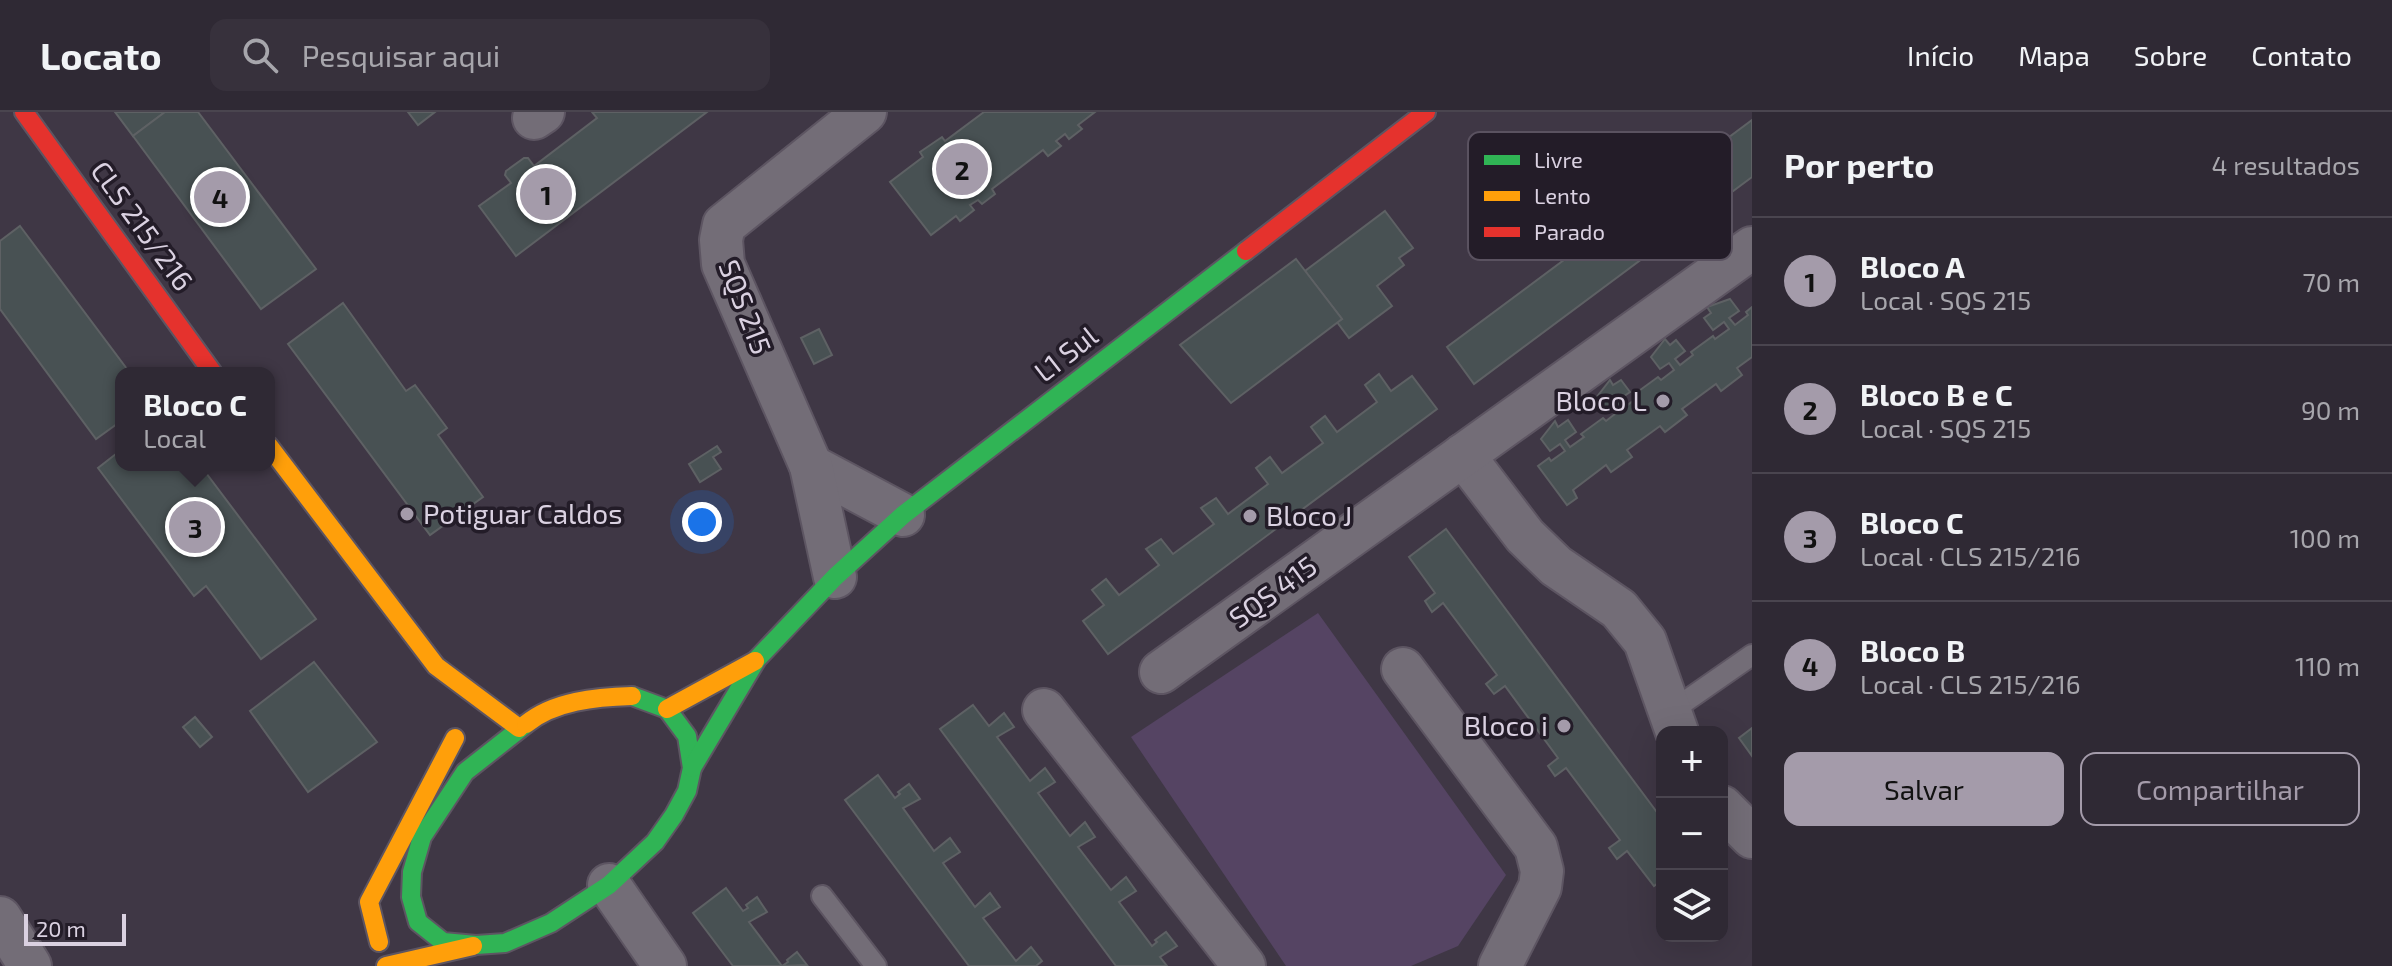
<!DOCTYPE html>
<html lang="pt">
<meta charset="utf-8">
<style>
:root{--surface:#2f2934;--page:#37313c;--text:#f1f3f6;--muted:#a7a6ac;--line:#4a454f;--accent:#a49baa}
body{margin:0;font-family:"Exo 2",sans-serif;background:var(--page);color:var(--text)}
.controls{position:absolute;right:24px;bottom:24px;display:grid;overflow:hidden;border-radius:16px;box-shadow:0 8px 32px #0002}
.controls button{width:72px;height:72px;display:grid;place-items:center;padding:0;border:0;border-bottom:2px solid var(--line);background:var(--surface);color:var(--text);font:40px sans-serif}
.scale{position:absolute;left:24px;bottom:20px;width:102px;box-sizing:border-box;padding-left:8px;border:4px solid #dad1e1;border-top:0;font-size:22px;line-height:28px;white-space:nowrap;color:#dad1e1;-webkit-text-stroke:6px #231c28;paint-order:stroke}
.you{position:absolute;left:702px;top:410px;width:28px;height:28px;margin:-20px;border:6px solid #fff;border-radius:50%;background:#1a73e8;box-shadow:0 0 0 12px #1a73e833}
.badge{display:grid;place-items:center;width:52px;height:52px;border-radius:50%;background:var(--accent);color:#111;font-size:26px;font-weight:700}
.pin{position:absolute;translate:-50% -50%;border:4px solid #fff;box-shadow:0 2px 8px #0006}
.popup{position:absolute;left:115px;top:255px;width:160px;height:104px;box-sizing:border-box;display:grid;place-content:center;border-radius:16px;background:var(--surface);filter:drop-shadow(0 2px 6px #0005);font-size:26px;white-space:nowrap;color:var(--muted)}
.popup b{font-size:30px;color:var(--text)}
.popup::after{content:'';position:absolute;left:50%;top:100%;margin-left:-16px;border:16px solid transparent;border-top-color:var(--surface)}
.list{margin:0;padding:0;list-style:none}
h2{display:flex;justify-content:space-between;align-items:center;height:104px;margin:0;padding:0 32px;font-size:34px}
h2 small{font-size:26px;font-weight:400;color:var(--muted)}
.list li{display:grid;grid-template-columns:52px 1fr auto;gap:24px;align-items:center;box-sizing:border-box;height:128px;padding:0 32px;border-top:2px solid var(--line)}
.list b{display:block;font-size:30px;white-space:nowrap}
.list p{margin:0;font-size:26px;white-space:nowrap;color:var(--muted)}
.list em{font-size:26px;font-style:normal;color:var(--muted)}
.actions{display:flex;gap:16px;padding:24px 32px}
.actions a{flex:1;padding:18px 0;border:2px solid var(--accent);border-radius:16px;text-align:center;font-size:28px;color:var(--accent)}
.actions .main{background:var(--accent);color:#111}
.icon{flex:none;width:44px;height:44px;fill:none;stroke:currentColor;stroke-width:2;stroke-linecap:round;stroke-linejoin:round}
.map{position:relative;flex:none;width:1752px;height:854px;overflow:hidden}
header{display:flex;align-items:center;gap:48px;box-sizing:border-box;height:112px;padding:0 40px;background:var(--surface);border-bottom:2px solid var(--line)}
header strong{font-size:38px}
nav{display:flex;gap:44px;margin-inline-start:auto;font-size:28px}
.search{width:560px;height:72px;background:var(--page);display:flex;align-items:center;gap:20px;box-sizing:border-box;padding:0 28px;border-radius:16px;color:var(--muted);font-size:30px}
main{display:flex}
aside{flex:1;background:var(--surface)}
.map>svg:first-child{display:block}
</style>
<header>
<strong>Locato</strong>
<div class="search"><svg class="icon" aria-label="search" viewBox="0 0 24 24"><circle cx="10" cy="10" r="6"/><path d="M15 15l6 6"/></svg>Pesquisar aqui</div>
<nav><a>Início</a><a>Mapa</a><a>Sobre</a><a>Contato</a></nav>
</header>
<main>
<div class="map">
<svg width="1752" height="854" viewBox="0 0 1752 854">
<rect width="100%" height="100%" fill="#3f3745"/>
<path fill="#554463" d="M1318,501l188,262 -48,71 -47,20h-125l-155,-229z"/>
<g fill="#485153" stroke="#5e6164" stroke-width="2">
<path d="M115,0h50l-32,24z"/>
<path d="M165,0h33l118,157 -55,40 -128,-173z"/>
<path d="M408,0h27l-17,13z"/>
<path d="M592,0h115l-191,144 -37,-50 32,-23 -6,-8 1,-4 18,-13h4l6,8 63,-48z"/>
<path d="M984,0h111l-17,13 4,4 -13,10 -4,-5 -9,7 5,5 -13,10 -5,-6 -51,39 3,5 -13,10 -4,-4 -8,5 4,5 -14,11 -4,-5 -25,19 -41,-53 33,-25 -3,-5 22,-15 3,4z"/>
<path d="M1752,8v57l-278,207 -27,-37z"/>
<path d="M1385,99l28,37 -14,10 5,7 -27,21 15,20 -43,32 -12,-16 5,-3 -37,-48z"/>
<path d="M20,114l110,147h-9v48l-25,18 -96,-130v-68z"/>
<path d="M1296,147l46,60 -111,84 -51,-58z"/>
<path d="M1730,187l9,12 -10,7 6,7 13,-10 -2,-3 6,-5v50l-15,11 5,7 -21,16 -5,-7 -34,25 5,6 -22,17 -5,-6 -33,24 5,7 -21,15 -5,-7 -33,25 4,8 -10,7 -29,-39 11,-8 2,3 14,-10 -5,-7 -10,7 -9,-12 14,-18 3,6 10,-7 8,12 -11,8 5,7 14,-10 -3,-3 22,-16 3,3 14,-11 -5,-7 -10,8 -9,-13 14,-18 3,5 8,-5 9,12 -10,7 5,8 13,-10 -2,-4 22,-16 3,3 13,-10 -5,-7 -9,6 -9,-12 14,-18 5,6 6,-5 9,11 -10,8 5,6 13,-10 -2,-3 22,-16 2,3 14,-10 -5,-7 -11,8 -9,-12 7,-5 -4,-6z"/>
<path d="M343,191l63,88 9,-6 32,43 -9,7 45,62 -53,38 -142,-191z"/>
<path d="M819,217l13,26 -18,9 -13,-26z"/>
<path d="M1379,262l12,17 21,-15 25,33 -329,245 -25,-33 21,-16 -12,-15 14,-11 13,16 40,-30 -13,-16 15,-10 12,15 41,-30 -13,-16 15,-10 12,16 40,-30 -12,-16 14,-11 12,16 41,-30 -12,-16 14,-11 12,16 40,-30 -12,-17z"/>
<path d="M717,334l4,6 -8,5 8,12 -21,13 -11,-18z"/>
<path d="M121,338v15h79l116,154 -55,40 -55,-73 -12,10 -96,-128z"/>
<path d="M1446,417l216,290v61l-8,6 -27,-35 -10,8 -8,-11 11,-8 -54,-72 -11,8 -7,-10 10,-8 -53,-72 -11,8 -8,-10 11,-9 -54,-72 -11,9 -7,-11 10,-8 -26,-36z"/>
<path d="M314,550l63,80 -69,50 -58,-81z"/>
<path d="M973,593l16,21 15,-13 10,14 -17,10 33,44 15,-13 10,14 -17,11 32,43 15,-14 10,15 -17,10 33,43 15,-13 10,14 -17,11 33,44 5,-4 -2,-2 11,-8 11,14 -17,11 7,9h-51l-176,-237z"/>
<path d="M195,605l17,20 -12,10 -17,-20z"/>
<path d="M1752,616v28l-13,-18z"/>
<path d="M878,663l17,23 5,-4 -2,-2 11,-8 11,15 -17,9 31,43 16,-13 10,14 -17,11 32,44 15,-14 10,14 -17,11 33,43 15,-14 11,14 -6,5h-67l-124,-166z"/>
<path d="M726,776l17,23 5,-3 -2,-3 11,-8 10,15 -18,10 33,44h-49l-40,-53z"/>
<path d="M797,840l10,13 -25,1 6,-4 -1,-2z"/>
</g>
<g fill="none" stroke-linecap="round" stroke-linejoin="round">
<g stroke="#5d5562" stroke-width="24">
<g id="lane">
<path d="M1670,600l82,-57"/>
<path d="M822,784l54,70"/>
</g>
</g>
<g stroke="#5d5562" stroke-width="46">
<g id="street">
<path d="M534,6l9,-6"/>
<path d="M1463,343l62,81 31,30 63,43 26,32 32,91"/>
<path d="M811,354l92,49"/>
<path d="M835,465l-24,-111 -88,-202 -2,-24 3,-15 141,-113"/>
<path d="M1403,557l133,178 6,24 -2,16 -40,79"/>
<path d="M1161,560l591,-424"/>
<path d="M1044,598l200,256"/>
<path d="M1722,695l30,30"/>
<path d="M609,773l56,81"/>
<path d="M0,806l30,48"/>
</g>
</g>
<g stroke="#5d5562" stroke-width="22">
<g id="fast">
<path d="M526,612l-61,48 -43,65 -10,35 -1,25 7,25 25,20 33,3 29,-2 46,-20 58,-38 46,-43 19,-27 13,-24 5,-23 -5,-32 -20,-27 -35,-13"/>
<path d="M692,656l65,-109 78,-82 68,-62 343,-264"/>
</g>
</g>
<g stroke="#5d5562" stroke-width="22">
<g id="slow">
<path d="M269,334l167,220 83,62"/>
<path d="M667,597l88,-48"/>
<path d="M526,612c28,-23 70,-27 106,-28"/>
<path d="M379,830l-10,-40 86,-164"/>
<path d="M386,854l87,-20"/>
</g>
</g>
<g stroke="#5d5562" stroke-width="22">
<g id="jam">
<path d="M24,0l189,261"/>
<path d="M1246,139l180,-139"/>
</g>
</g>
<use href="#lane" stroke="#736d77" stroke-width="20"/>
<use href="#street" stroke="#736d77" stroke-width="42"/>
<use href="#fast" stroke="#30b455" stroke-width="18"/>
<use href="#slow" stroke="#ff9f0a" stroke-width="18"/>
<use href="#jam" stroke="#e5322d" stroke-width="18"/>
</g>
<g fill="#a49baa" stroke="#231c28" stroke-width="3">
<circle cx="1663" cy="289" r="8"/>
<circle cx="407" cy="402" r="8"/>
<circle cx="1250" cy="404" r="8"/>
<circle cx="1564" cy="614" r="8"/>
</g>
<g text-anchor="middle" stroke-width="7" stroke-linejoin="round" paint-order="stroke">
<g font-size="28" fill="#dad1e1" stroke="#231c28">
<text transform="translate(142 114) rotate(54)" y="10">CLS 215/216</text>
<text transform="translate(745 195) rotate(69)" y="10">SQS 215</text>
<text transform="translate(1066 242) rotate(-38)" y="10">L1 Sul</text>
<text transform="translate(1273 480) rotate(-36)" y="10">SQS 415</text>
</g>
<g font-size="28" fill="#dad1e1" stroke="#231c28" text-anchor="end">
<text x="1647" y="299">Bloco L</text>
<text x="423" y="412" text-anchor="start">Potiguar Caldos</text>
<text x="1266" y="414" text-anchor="start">Bloco J</text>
<text x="1548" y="624">Bloco i</text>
</g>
</g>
<rect x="1468" y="20" width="264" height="128" rx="12" fill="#231c28" stroke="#5a5260" stroke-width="2"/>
<rect x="1484" y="43" width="36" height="10" fill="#30b455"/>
<rect x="1484" y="79" width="36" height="10" fill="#ff9f0a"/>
<rect x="1484" y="115" width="36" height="10" fill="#e5322d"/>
<g font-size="22" fill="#dad1e1">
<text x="1534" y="56">Livre</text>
<text x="1534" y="92">Lento</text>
<text x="1534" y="128">Parado</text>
</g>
</svg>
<div class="controls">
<button>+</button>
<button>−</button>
<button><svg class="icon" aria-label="layers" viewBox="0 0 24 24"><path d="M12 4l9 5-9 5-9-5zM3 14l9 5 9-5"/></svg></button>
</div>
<div class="scale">20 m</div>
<div class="you"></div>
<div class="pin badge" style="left:546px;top:82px">1</div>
<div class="pin badge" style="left:962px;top:57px">2</div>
<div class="pin badge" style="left:195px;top:415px">3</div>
<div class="popup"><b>Bloco C</b>Local</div>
<div class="pin badge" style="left:220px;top:85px">4</div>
</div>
<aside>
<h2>Por perto<small>4 resultados</small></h2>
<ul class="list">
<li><span class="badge">1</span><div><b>Bloco A</b><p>Local · SQS 215</p></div><em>70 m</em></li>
<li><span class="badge">2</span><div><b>Bloco B e C</b><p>Local · SQS 215</p></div><em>90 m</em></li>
<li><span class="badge">3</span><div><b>Bloco C</b><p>Local · CLS 215/216</p></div><em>100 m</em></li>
<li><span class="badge">4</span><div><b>Bloco B</b><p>Local · CLS 215/216</p></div><em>110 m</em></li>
</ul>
<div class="actions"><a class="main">Salvar</a><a>Compartilhar</a></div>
</aside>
</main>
